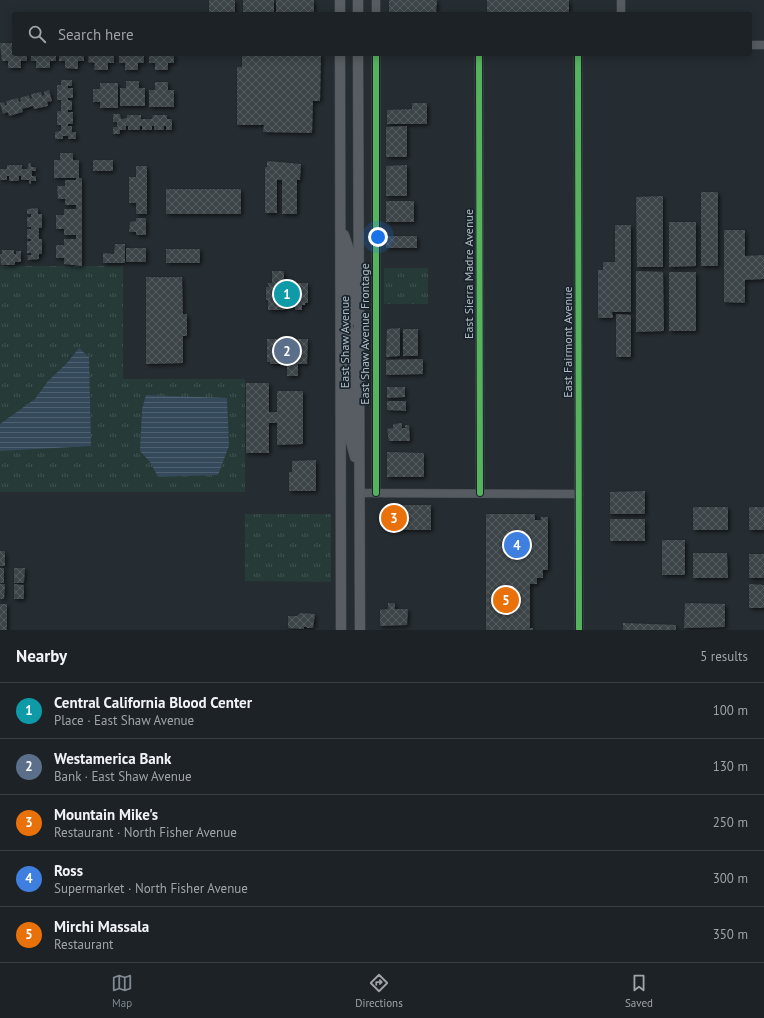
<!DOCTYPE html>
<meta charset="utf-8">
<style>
:root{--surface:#1c2226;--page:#292f32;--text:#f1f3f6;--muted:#a0a4a7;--line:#3a3f43;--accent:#7f8991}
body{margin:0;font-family:"PT Sans",sans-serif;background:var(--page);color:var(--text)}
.you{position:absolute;left:378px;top:237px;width:14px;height:14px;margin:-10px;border:3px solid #fff;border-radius:50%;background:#1a73e8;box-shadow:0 0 0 6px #1a73e833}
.badge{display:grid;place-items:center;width:26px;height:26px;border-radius:50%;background:var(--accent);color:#fff;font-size:13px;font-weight:700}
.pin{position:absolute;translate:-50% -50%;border:2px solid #fff;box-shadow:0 1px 4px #0006}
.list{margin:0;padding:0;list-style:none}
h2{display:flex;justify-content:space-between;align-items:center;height:52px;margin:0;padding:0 16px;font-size:17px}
h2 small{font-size:13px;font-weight:400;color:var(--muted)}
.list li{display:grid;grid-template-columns:26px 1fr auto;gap:12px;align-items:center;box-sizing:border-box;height:56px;padding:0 16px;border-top:1px solid var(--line)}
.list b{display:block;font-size:15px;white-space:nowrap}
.list p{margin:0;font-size:13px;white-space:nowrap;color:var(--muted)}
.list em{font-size:13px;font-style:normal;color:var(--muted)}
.icon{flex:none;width:22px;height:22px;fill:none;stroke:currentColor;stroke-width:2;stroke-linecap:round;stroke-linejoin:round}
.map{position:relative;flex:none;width:764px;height:630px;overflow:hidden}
.search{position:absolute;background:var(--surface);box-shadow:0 2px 10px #0003;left:12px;right:12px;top:12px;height:44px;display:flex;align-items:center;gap:10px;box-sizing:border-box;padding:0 14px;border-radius:4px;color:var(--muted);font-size:15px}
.sheet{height:332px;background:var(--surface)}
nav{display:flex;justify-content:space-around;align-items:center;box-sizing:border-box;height:56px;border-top:1px solid var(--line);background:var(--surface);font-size:11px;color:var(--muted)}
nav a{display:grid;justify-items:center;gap:2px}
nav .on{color:var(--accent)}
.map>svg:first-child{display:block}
</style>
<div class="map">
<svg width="764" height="630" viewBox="0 0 764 630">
<defs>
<pattern id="grass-tufts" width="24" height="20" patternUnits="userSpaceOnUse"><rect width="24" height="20" fill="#263a38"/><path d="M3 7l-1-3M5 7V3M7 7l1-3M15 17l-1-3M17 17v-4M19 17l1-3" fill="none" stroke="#435453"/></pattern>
<pattern id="water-rules" width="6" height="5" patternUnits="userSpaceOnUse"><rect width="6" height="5" fill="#34495a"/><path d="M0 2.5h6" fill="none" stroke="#4f6170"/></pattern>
<pattern id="building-cross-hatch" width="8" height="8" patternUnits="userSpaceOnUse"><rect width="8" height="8" fill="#3e4449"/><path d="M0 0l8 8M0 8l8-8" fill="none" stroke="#575d62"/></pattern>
<filter id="shadow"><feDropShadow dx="2" dy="2" stdDeviation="2" flood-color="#0009"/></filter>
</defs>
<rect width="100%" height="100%" fill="#262d32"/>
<g fill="url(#grass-tufts)">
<path d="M0,266h123v113h122v113h-245z"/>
<rect x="384" y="268" width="44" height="36"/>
<path d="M245,514h86v68l-86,-1z"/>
</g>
<g fill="url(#water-rules)">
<path d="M79,348l10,9 2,89 -91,5v-27l35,-25 13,-18 19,-18z"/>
<path d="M146,395l81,3 2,48 -11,29 -60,2 -8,-15 -10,-11 2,-42z"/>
</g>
<g fill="url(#building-cross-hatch)" filter="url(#shadow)">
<rect x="209" y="0" width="26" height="14"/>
<rect x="243" y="0" width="31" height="14"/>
<rect x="276" y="0" width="38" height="14"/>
<path d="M389,0h48l-1,14h-47z"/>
<rect x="487" y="0" width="82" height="14"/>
<path d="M0,43h14v11h13v7h-6v7h-13v-7h-6z"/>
<path d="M31,54h25v7h-6v7h-14v-7h-5z"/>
<path d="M59,54h25v7h-6v8l-13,-1v-7h-6z"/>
<path d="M89,54h25v9h-6v7h-14l1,-7 -7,-1z"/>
<path d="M119,54h25v9h-6v7h-13v-7h-6z"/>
<path d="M149,54h25v9h-6v7h-13v-7h-6z"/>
<path d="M242,54h79l-1,47h-7l-1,32 -49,-1 1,-7h-27v-58h5z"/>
<path d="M61,80h11v6h-4v2h5v10h-5v2l4,1v9h-4v2h5v12h-5v2h4v6h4v7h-8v-3h-5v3h-8v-7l6,-1v-6h-4v-14h4v-11h-4v-15h4z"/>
<path d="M126,81h13v7h6v18h-25v-18h6z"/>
<path d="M155,82h13v8h6v17h-25v-17h6z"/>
<path d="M100,83h18v25h-18v-6h-7v-13h7z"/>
<path d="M49,90l3,11 -5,1 1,4 -14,3 -1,-3 -11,3 1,3 -14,4 -1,-4 -5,2 -3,-11 4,-1 1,3h2l-1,-4 12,-3 1,4 2,-1 -1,-3 9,-3 1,4 2,-1 -1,-4 10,-2 1,4 2,-1v-3z"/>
<path d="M412,103h15v21h-40v-14l25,-1z"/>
<path d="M113,114h7l1,5 6,-1v-3h14v4h11l1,-4h14v4h5v11h-6v-4h-2v4h-10v-4h-2v4h-10v-4h-2v4h-12v-4h-2v4h-6v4h-7v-7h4v-5h-4z"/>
<path d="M407,126v31h-21v-30z"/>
<path d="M60,153h13v7h6v18h3v88l-18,-2v-6h-8v-13h8v-6h12v-4h-12v-6h-8v-14h8v-6h12v-4h-11v-6h-7l-1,-13h8v-6h11v-2h-22v-18h6z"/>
<rect x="93" y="160" width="20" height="11"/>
<path d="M267,161l34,3 -1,16h-3v34h-15v-34h-5v33h-12v-46h2z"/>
<path d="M29,163h2v4h5v4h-4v5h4v5h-5v3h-2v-4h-8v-4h-2v5h-10v-5h-2v4h-7v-11h7v-4h15v4h5z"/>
<path d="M407,165v31h-21v-30z"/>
<path d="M136,166h11v48h-11v-11h-7v-26h7z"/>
<rect x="166" y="189" width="75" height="25"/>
<rect x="701" y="192" width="17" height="74"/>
<path d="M663,196v71h-26l-1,-70z"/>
<rect x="386" y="201" width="28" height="21"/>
<path d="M38,208v6h4v14h-3v11h3v15h-3v5l-11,1 -1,-5h4v-2h-4v-12h4v-2h-4v-10h4v-2h-4v-10h4v-3h-4v-5z"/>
<path d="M136,218h10v17h-10v-3h-7l1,-10 6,-1z"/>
<path d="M669,222h27v44l-27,1z"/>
<path d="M615,225h16v87h-19l1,6h-15v-48h5v-8h12z"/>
<path d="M724,230h21v26l19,-1v24l-19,1v23l-21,-1z"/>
<rect x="386" y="236" width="31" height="12"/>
<path d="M115,244h10v19h-22v-10l11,1z"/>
<rect x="126" y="248" width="20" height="14"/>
<rect x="166" y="249" width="34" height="14"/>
<path d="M2,250h12v4h2v-3h5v11h-6v3h-14l-1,-11h2z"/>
<path d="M272,271h12v12h24v20h-3v2h-3v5h-7v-3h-10v3h-17v-10h-2v-13h3l-1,-4h4z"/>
<path d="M636,271l27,1 1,59 -28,1z"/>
<rect x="669" y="272" width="27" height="59"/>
<path d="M146,277h36l1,37h4v22h-4v27l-37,1z"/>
<path d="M616,314l15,1v42h-15z"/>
<path d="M400,328v28l-14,1 1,-28z"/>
<rect x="403" y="329" width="15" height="27"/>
<path d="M267,339h41l-1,25h-9v12h-11v-12h-17v-2h-3z"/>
<path d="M423,359v15l-37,1v-15z"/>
<path d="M246,383h23v29h8v-21h26v53l-26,1v-22h-8v30h-23z"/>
<path d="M387,387h18v10l-18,1z"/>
<path d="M387,401h19v10l-19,-1z"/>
<path d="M402,423v5h3v-3h4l1,16h-21l-2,-12 6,-1v-4z"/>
<path d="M387,452l37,1v24h-37z"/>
<path d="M316,460v31h-27v-19h3v-11z"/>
<path d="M645,491v23h-35v-22z"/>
<rect x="388" y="505" width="43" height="25"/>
<rect x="693" y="507" width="35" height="23"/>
<rect x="749" y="507" width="15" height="23"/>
<path d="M486,514h49v6h6v-3h7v53h-5v8h-6v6h-7v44h3v2h-47z"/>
<rect x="610" y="519" width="35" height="22"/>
<rect x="662" y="540" width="23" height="35"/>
<rect x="0" y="551" width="5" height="15"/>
<path d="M693,553h34l1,25h-35z"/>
<rect x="749" y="554" width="15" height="24"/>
<rect x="0" y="568" width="4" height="15"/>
<path d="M14,568h11l-1,15h-10z"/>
<path d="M0,584h5l-1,15h-4z"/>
<path d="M14,584l10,1v14h-10z"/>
<path d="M749,584l15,1v23h-15z"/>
<path d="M388,603h7v6h13l-1,16 -27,1v-16l8,-1z"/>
<path d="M685,603l40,1v23l-41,1z"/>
<rect x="0" y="604" width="7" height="26"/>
<path d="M300,613l15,1 -2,14h-6v-1h-3v2l-16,-1v-12h9z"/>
<path d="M623,623l53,2v5h-53z"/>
</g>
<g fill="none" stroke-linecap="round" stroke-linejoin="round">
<g stroke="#44494d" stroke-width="9">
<g id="minor">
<path d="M376,0v14"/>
<path d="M621,0v14"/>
<path d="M750,45h14"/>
<path d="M376,54v439"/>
<path d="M479,54l1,439"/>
<path d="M578,54l1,576"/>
<path d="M359,493l220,1"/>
</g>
</g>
<g stroke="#434a4f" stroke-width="11">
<g id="major">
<path d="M340,0v14"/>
<path d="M358,0v14"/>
<path d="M340,54l1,576"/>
<path d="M358,54l2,576"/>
<path d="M344,235l5,15v65l1,4 8,2"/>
<path d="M341,322l7,5 2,8v103l5,19"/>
</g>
</g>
<use href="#minor" stroke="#555b60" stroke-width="8"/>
<use href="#major" stroke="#575d62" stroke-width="10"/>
<g stroke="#1a242c" stroke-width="8">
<g id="cycleway">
<path d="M376,54v439"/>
<path d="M479,54l1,439"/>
<path d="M578,54l1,576"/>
</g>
</g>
<use href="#cycleway" stroke="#56b35d" stroke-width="6"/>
</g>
<g text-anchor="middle" stroke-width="3.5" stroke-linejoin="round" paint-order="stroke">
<g font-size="12" fill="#afbac4" stroke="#1a242c">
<text transform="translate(469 274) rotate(-90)" y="4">East Sierra Madre Avenue</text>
<text transform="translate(365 334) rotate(-90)" y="4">East Shaw Avenue Frontage</text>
<text transform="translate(345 342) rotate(-90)" y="4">East Shaw Avenue</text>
<text transform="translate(568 342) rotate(-90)" y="4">East Fairmont Avenue</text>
</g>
</g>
</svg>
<div class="you"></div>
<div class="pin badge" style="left:287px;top:294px;background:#0f9aa8">1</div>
<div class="pin badge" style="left:287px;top:351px;background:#5c6f8a">2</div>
<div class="pin badge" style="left:394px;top:518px;background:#e8710a">3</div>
<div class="pin badge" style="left:517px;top:545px;background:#3f7fe0">4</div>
<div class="pin badge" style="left:506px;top:600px;background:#e8710a">5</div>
<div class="search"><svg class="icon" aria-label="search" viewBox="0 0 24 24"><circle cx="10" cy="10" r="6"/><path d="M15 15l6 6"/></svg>Search here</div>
</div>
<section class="sheet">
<h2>Nearby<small>5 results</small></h2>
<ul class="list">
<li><span class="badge" style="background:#0f9aa8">1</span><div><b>Central California Blood Center</b><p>Place · East Shaw Avenue</p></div><em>100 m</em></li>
<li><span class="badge" style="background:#5c6f8a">2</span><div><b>Westamerica Bank</b><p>Bank · East Shaw Avenue</p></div><em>130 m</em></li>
<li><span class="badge" style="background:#e8710a">3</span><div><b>Mountain Mike's</b><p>Restaurant · North Fisher Avenue</p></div><em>250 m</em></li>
<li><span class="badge" style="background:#3f7fe0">4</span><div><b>Ross</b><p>Supermarket · North Fisher Avenue</p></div><em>300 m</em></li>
<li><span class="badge" style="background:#e8710a">5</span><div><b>Mirchi Massala</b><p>Restaurant</p></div><em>350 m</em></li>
</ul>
</section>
<nav>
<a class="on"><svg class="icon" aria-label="map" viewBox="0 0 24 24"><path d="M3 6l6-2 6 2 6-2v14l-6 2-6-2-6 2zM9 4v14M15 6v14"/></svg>Map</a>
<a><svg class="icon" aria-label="directions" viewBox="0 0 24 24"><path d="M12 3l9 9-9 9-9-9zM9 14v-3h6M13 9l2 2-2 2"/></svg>Directions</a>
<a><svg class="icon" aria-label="saved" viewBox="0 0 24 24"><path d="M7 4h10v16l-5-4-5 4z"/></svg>Saved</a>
</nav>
